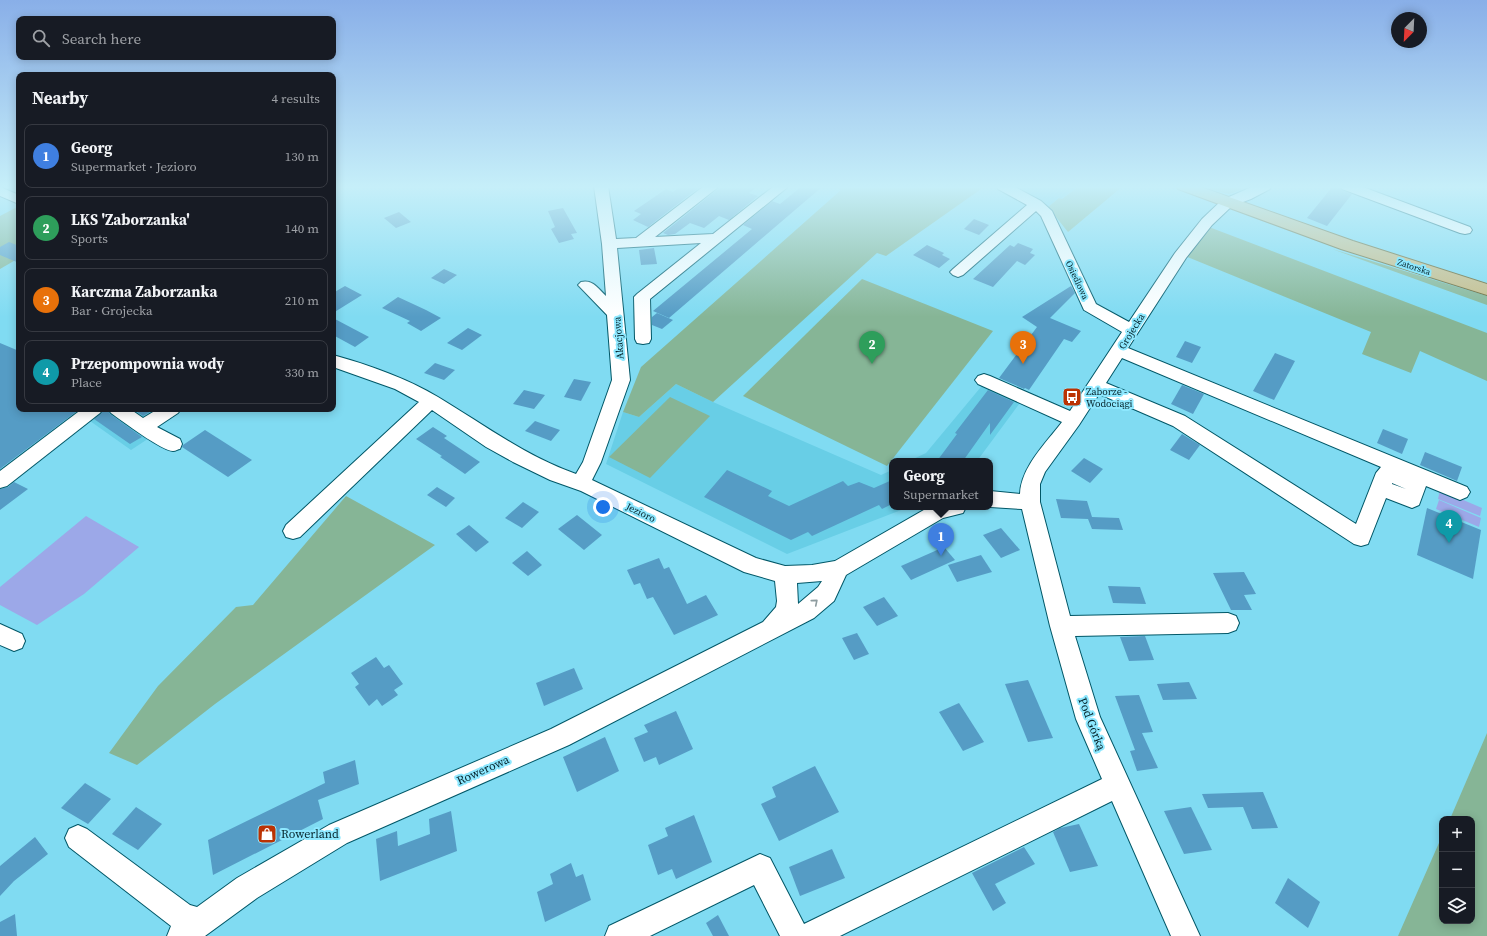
<!DOCTYPE html>
<meta charset="utf-8">
<style>
:root{--surface:#171b24;--page:#20242c;--text:#f1f3f6;--muted:#9ea1a6;--line:#363941;--accent:#d99c89}
body{margin:0;font-family:"Source Serif 4",serif;background:var(--page);color:var(--text)}
.controls{position:absolute;right:12px;bottom:12px;display:grid;overflow:hidden;border-radius:8px;box-shadow:0 2px 10px #0003}
.controls button{width:36px;height:36px;display:grid;place-items:center;padding:0;border:0;border-bottom:1px solid var(--line);background:var(--surface);color:var(--text);font:20px sans-serif}
.compass{position:absolute;left:1391px;top:12px;width:36px;height:36px;border-radius:50%;background:var(--surface);box-shadow:0 2px 10px #0003;rotate:204deg}
.you{position:absolute;left:603px;top:507px;width:14px;height:14px;margin:-10px;border:3px solid #fff;border-radius:50%;background:#1a73e8;box-shadow:0 0 0 6px #1a73e833}
.badge{display:grid;place-items:center;width:26px;height:26px;border-radius:50%;background:var(--accent);color:#fff;font-size:13px;font-weight:700}
.pin{position:absolute;translate:-50% -33px;filter:drop-shadow(0 1px 2px #0008)}
.pin::after{content:'';position:absolute;top:21px;width:14px;height:12px;background:inherit;clip-path:polygon(0 0,100% 0,50% 100%)}
.popup{position:absolute;left:889px;top:458px;width:104px;height:52px;box-sizing:border-box;display:grid;place-content:center;border-radius:8px;background:var(--surface);filter:drop-shadow(0 1px 3px #0005);font-size:13px;white-space:nowrap;color:var(--muted)}
.popup b{font-size:15px;color:var(--text)}
.popup::after{content:'';position:absolute;left:50%;top:100%;margin-left:-8px;border:8px solid transparent;border-top-color:var(--surface)}
.list{margin:0;padding:0;list-style:none}
h2{display:flex;justify-content:space-between;align-items:center;height:52px;margin:0;padding:0 16px;font-size:17px}
h2 small{font-size:13px;font-weight:400;color:var(--muted)}
.list li{display:grid;grid-template-columns:26px 1fr auto;gap:12px;align-items:center;box-sizing:border-box;height:64px;margin:0 8px 8px;padding:0 8px;border:1px solid var(--line);border-radius:8px}
.list b{display:block;font-size:15px;white-space:nowrap}
.list p{margin:0;font-size:13px;white-space:nowrap;color:var(--muted)}
.list em{font-size:13px;font-style:normal;color:var(--muted)}
.icon{flex:none;width:22px;height:22px;fill:none;stroke:currentColor;stroke-width:2;stroke-linecap:round;stroke-linejoin:round}
.map{position:relative;flex:none;width:1487px;height:936px;overflow:hidden}
.search{position:absolute;background:var(--surface);box-shadow:0 2px 10px #0003;left:16px;top:16px;width:320px;height:44px;display:flex;align-items:center;gap:10px;box-sizing:border-box;padding:0 14px;border-radius:8px;color:var(--muted);font-size:15px}
.panel{position:absolute;background:var(--surface);box-shadow:0 2px 10px #0003;left:16px;top:72px;width:320px;height:340px;border-radius:8px}
.map>svg:first-child{display:block}
</style>
<div class="map">
<svg width="1487" height="936" viewBox="0 0 1487 936">
<rect width="100%" height="100%" fill="#80dbf2"/>
<g fill="#68cee6">
<path d="M1021,186h58l-18,13 -2,-1 -11,9 -31,-18z"/>
<path d="M990,376l38,16 -51,69h-68l17,-8z"/>
<path d="M676,384l37,18 168,73 11,-5v37h17l-122,47 -181,-90 17,-52 16,5z"/>
<path d="M107,409h74l-25,16 7,4 -32,21 -41,-29z"/>
</g>
<g fill="#86b596">
<path d="M832,186h189l-4,3 -33,-2 -98,69 -9,-3 -164,149 -37,-18 -37,33 -16,-5 18,-45 200,-177z"/>
<path d="M1079,186h44l-55,46 -20,-25 11,-9 3,1z"/>
<path d="M1194,186h41l8,3 -14,5z"/>
<path d="M19,206v52l-19,11v-53z"/>
<path d="M1209,227l278,106v48l-67,-30 -9,22 -49,-19 9,-22 -186,-76z"/>
<path d="M1332,249l155,47v9z"/>
<path d="M862,279l131,52 -106,135 -144,-70z"/>
<path d="M670,397l40,19 -60,62 -41,-21z"/>
<path d="M346,496l89,49 -220,159 -78,61 -28,-12 49,-67 78,-79 17,-2z"/>
<path d="M1487,733v203h-89l44,-100v85h30v-102h-22z"/>
</g>
<g fill="#9ca8e8">
<path d="M1440,490l42,18 -2,8 -42,-17z"/>
<path d="M1439,500l42,18 -2,9 -43,-18z"/>
<path d="M86,516l53,31 -55,47 -47,31 -37,-20v-18z"/>
</g>
<g fill="#559cc5">
<path d="M681,186h20l-53,41 -15,-7 8,-6 -7,-3 32,-22 7,3z"/>
<path d="M717,186h41l-9,7 9,3 -29,24 -10,-4 -15,12 -14,-5 -15,11 -7,1 -5,-2 55,-44z"/>
<path d="M802,186h21l-154,132 -16,-7 99,-82 -9,-4 29,-24 8,3z"/>
<path d="M1333,186h7l1,4 11,4 -25,32 -20,-8z"/>
<path d="M563,208l14,25 -6,1 3,5 -15,4 -8,-14 4,-2 -7,-16z"/>
<path d="M399,212l12,10 -15,6 -12,-10z"/>
<path d="M974,219l15,6 -10,10 -15,-6z"/>
<path d="M9,242l10,4v17l-19,-8v-8z"/>
<path d="M1018,243l15,6 -3,4 5,2 -10,10 -8,-4 -24,26 -20,-8 37,-34 4,2z"/>
<path d="M927,245l17,8 -2,2 8,4 -11,9 -26,-13z"/>
<path d="M654,248l3,16 -16,1 -2,-15z"/>
<path d="M444,269l13,6 -13,9 -13,-6z"/>
<path d="M345,286l17,9 -29,18v-20z"/>
<path d="M1071,286l4,7 -25,25 31,13 -9,11 -8,-3 -35,51 -4,-2 -1,1 -25,-11 38,-51 -15,-10z"/>
<path d="M398,297l28,13 15,8 -20,13 -14,-8 3,-2 -28,-13z"/>
<path d="M657,313l16,7 -11,9 -10,-4v-8z"/>
<path d="M333,318l36,19 -14,10 -22,-12z"/>
<path d="M468,328l14,7 -20,15 -15,-7z"/>
<path d="M1185,341l16,6 -9,16 -16,-6z"/>
<path d="M0,343l19,8v58h61l-80,60z"/>
<path d="M1275,353l20,8 -21,39 -21,-9z"/>
<path d="M435,363l20,7 -11,10 -20,-7z"/>
<path d="M574,379l17,3 -10,19 -17,-4z"/>
<path d="M1182,385l22,9 -11,20 -22,-10z"/>
<path d="M524,390l21,5 -11,14 -21,-5z"/>
<path d="M988,390l26,12 -24,33v-12l-27,38h-26l20,-27 -2,-1z"/>
<path d="M104,409h3l3,5 32,23 -12,7 -36,-25z"/>
<path d="M133,409h22l-12,7z"/>
<path d="M535,421l25,9 -9,11 -26,-10z"/>
<path d="M433,427l14,9 -3,2 36,24 -15,12 -25,-17 2,-1 -26,-17z"/>
<path d="M1383,429l25,10 -6,15 -25,-11z"/>
<path d="M205,430l47,30 -24,17 -46,-30 1,-2z"/>
<path d="M1182,434l18,11 -11,15 -19,-10z"/>
<path d="M1425,452l37,15 -5,14 -37,-16z"/>
<path d="M1084,458l19,11 -13,14 -19,-12z"/>
<path d="M727,470l45,21 -4,5 21,10 54,-25 5,5 11,-4 15,6 18,-8v24l-10,5 -3,-4 -67,31 -4,-4 -17,8 -87,-43z"/>
<path d="M14,482l14,7 -28,21v-21l8,-2z"/>
<path d="M437,487l18,11 -9,9 -19,-12z"/>
<path d="M1056,499l31,2 5,16 27,1 4,12 -31,-1 -4,-10 -27,-1z"/>
<path d="M523,502l16,10 -17,16 -17,-10z"/>
<path d="M1427,508l54,22 -8,49 -56,-24z"/>
<path d="M577,515l25,20 -18,15 -26,-21z"/>
<path d="M469,525l20,17 -13,10 -20,-18z"/>
<path d="M1001,528l19,22 -19,8 -18,-23z"/>
<path d="M944,547l11,13 -44,20 -10,-14z"/>
<path d="M527,551l15,14 -14,11 -16,-13z"/>
<path d="M981,555l11,17 -35,10 -9,-17z"/>
<path d="M659,558l5,11 5,-2 18,37 19,-9 12,20 -44,20 -21,-38 -6,2 -7,-16 -6,2 -7,-15z"/>
<path d="M1244,572l12,22 -12,1 8,15h-21l-18,-37z"/>
<path d="M1108,586l32,1 6,17 -33,-1z"/>
<path d="M884,597l14,19 -21,10 -14,-19z"/>
<path d="M857,633l12,21 -15,6 -12,-22z"/>
<path d="M1145,636l9,24 -25,1 -9,-24z"/>
<path d="M376,657l8,11 5,-3 14,19 -9,6 4,5 -16,11 -5,-7 -8,7 -14,-19 4,-3 -8,-11z"/>
<path d="M574,668l9,21 -39,17 -8,-23z"/>
<path d="M1028,680l25,58 -25,4 -23,-58z"/>
<path d="M1189,682l8,17 -34,1 -6,-16z"/>
<path d="M1139,695l14,37 -11,1 16,35 -21,3 -7,-20 5,-1 -20,-54z"/>
<path d="M959,703l25,39 -21,9 -24,-39z"/>
<path d="M676,711l17,38 -34,16 -3,-8 -12,5 -10,-24 14,-6 -4,-7z"/>
<path d="M605,737l14,34 -42,21 -14,-35z"/>
<path d="M355,760l4,24 -41,16 5,19 -110,56 -5,-35 117,-57 -2,-11z"/>
<path d="M815,766l24,46 -60,29 -18,-37 15,-7 -4,-10z"/>
<path d="M85,783l26,16 -23,25 -27,-16z"/>
<path d="M1263,792l15,36 -26,1 -9,-22 -35,1 -6,-14z"/>
<path d="M136,807l26,17 -24,26 -26,-16z"/>
<path d="M1191,807l21,43 -28,4 -20,-43z"/>
<path d="M451,811l6,40 -77,30 -4,-42 21,-8 1,15 32,-12 -1,-15z"/>
<path d="M694,815l18,47 -36,17 -4,-10 -14,6 -10,-30 20,-9 -3,-8z"/>
<path d="M1079,824l19,42 -28,6 -17,-40 7,-4z"/>
<path d="M35,837l13,17 -34,27 -14,15v-30z"/>
<path d="M1024,847l11,17 -40,20 11,19 -13,8 -21,-38z"/>
<path d="M832,849l13,29 -45,18 -11,-29z"/>
<path d="M571,863l5,14 7,-3 8,26 -46,22 -8,-30 16,-8 -3,-10z"/>
<path d="M1288,878l32,24 -12,26 -33,-25z"/>
<path d="M15,914l2,22h-17v-14z"/>
<path d="M718,915l11,21h-16l-7,-13z"/>
</g>
<g fill="none" stroke-linecap="round" stroke-linejoin="round">
<g stroke="#015767" stroke-width="2">
<g id="minor">
<path d="M594,186h14l8,53 20,-1 68,-52h11l2,2 -62,49 58,-3 61,-48h15l-139,113 1,40 -2,4 -6,1 -6,-1 -2,-4 -1,-42 3,-3 64,-51 -84,5 13,132 -29,82 -9,18 164,78 29,8 27,-1 23,-4 94,-54h37l-3,6 -20,5 -97,57 -12,26 -20,17 -245,127 -222,98 -90,55 -52,38h-38l4,-10 -102,-79 -4,-9 4,-9 9,-4 9,4 103,76 7,2 40,-29 92,-53 222,-96 212,-107 13,-15 1,-6 -2,-20 -31,-9 -163,-81 -31,-11 -37,-18 -27,-15 -54,-37 -132,127 -7,2 -7,-2 -3,-6 3,-6 133,-123 -24,-13 -62,-22v-12c36,10 73,23 105,42 45,27 87,59 138,77l7,-12 29,-82 -5,-65 -29,-30 3,-3c11,-3 17,6 25,14l-4,-52zM822,581l-4,6 -20,17 -1,-21z"/>
<path d="M997,186h16l28,15 11,10 44,93 33,18 46,-69 27,-34 20,-19 32,-14h17l-1,3 -19,10 -19,7 -20,19 -26,33 -58,90 339,139 3,5 -3,5 -7,3 -34,-14 -7,19 -7,3 -26,-10 -18,46 -7,2 -7,-2 -181,-118 -74,-32 -20,31 -34,47 -5,12v18l30,114 158,-3 8,3 3,7 -3,7 -8,3 -153,3 25,81 100,219h-29l-59,-135 -272,135h-60l-26,-51 -104,51h-45l4,-10 151,-72 10,4 34,66 298,-145 -26,-60 -26,-93 -28,-117 -32,-2v-16l30,3c1,-27 26,-51 42,-72l-84,-38 -3,-4 3,-4 6,-2 6,2 80,35 52,-79 -38,-22 -43,-94 -5,-5 -73,64 -5,2 -5,-2 -3,-3 3,-3 74,-64 -29,-16zM1122,358l259,109 -5,6 -20,51 -171,-108 -79,-33zM1392,483l14,6 -14,-5z"/>
<path d="M1341,186h19l110,41 2,3 -2,3 -5,1 -5,-1 -118,-44z"/>
<path d="M0,187l19,8v9l-19,-8z"/>
<path d="M82,409h21l-3,4 -93,73 -7,2v-17z"/>
<path d="M108,409h22l13,9 15,-9h23l-3,4 -21,14 23,12 2,5 -2,5c-2,0 -4,2 -7,2 -11,0 -51,-30 -62,-38z"/>
<path d="M0,624l22,10 3,7 -3,7 -8,3 -14,-6z"/>
</g>
</g>
<g stroke="#6c6934" stroke-width="2">
<path id="major" d="M1176,186h22l155,55 134,43v11l-146,-46 -163,-60z"/>
</g>
<use href="#minor" fill="#fff" fill-rule="evenodd"/>
<use href="#major" fill="#c8bc88" fill-rule="evenodd"/>
</g>
<defs><path id="oneway-chevron" d="M-2-3.5L2.5 0L-2 3.5" fill="none" stroke-width="1.6" stroke-linecap="round" stroke-linejoin="round"/></defs>
<use stroke="#8e9c9f" href="#oneway-chevron" transform="translate(815 602) rotate(-40)"/>
<linearGradient id="sky" x2="0" y2="1"><stop stop-color="#89afe8"/><stop offset="0.59" stop-color="#c6eff9"/><stop offset="1" stop-color="#c6eff9" stop-opacity="0"/></linearGradient>
<rect width="1487" height="317" fill="url(#sky)"/>
<defs>
<g id="bus-square" transform="scale(1)"><rect x="-9" y="-9" width="18" height="18" rx="4" fill="#bb3203" stroke="#8de8ff"/><path d="M-5-6H5V4H4V6H2V4H-2V6H-4V4H-5ZM-3.5-4V0h7V-4ZM-3.5 1.2v1.5H-2V1.2ZM2 1.2v1.5H3.5V1.2Z" fill="#fff"/></g>
<g id="shop-square" transform="scale(1)"><rect x="-9" y="-9" width="18" height="18" rx="4" fill="#bb3203" stroke="#8de8ff"/><path d="M-5-2.5h2.3a2.7 3.5 0 0 1 5.4 0H5L5.5 6h-11ZM-1.5-2.5h3a1.5 2.3 0 0 0-3 0Z" fill="#fff"/></g>
</defs>
<g fill-rule="evenodd">
<use href="#bus-square" x="1072" y="397"/>
<use href="#shop-square" x="267" y="834"/>
</g>
<g text-anchor="middle" stroke-width="4" stroke-linejoin="round" paint-order="stroke">
<g font-size="9" fill="#05232a" stroke="#8de8ff">
<text transform="translate(1414 267) rotate(18)" y="3">Zatorska</text>
<text transform="translate(1077 280) rotate(65)" y="3">Osiedlowa</text>
</g>
<g font-size="10" fill="#05232a" stroke="#8de8ff">
<text transform="translate(1131 331) rotate(-58)" y="4">Grojecka</text>
<text transform="translate(618 338) rotate(-94)" y="4">Akacjowa</text>
<text transform="translate(641 512) rotate(26)" y="4">Jezioro</text>
</g>
<g font-size="10" fill="#05232a" stroke="#8de8ff" text-anchor="start">
<text x="1086" y="395">Zaborze -<tspan x="1086" dy="12">Wodociągi</tspan></text>
</g>
<g font-size="12" fill="#05232a" stroke="#8de8ff">
<text transform="translate(1092 724) rotate(69)" y="4">Pod Górką</text>
<text transform="translate(483 770) rotate(-24)" y="4">Rowerowa</text>
</g>
<g font-size="12" fill="#05232a" stroke="#8de8ff" text-anchor="start">
<text x="281" y="838">Rowerland</text>
</g>
</g>
</svg>
<div class="controls">
<button>+</button>
<button>−</button>
<button><svg class="icon" aria-label="layers" viewBox="0 0 24 24"><path d="M12 4l9 5-9 5-9-5zM3 14l9 5 9-5"/></svg></button>
</div>
<svg class="compass" viewBox="-18 -18 36 36"><path d="M0-13l5 13h-10z" fill="#e53935"/><path d="M0 13l5-13h-10z" fill="#9ea1a6"/></svg>
<div class="you"></div>
<div class="pin badge" style="left:941px;top:556px;background:#3f7fe0">1</div>
<div class="popup"><b>Georg</b>Supermarket</div>
<div class="pin badge" style="left:872px;top:364px;background:#2e9e5b">2</div>
<div class="pin badge" style="left:1023px;top:364px;background:#e8710a">3</div>
<div class="pin badge" style="left:1449px;top:543px;background:#0f9aa8">4</div>
<div class="search"><svg class="icon" aria-label="search" viewBox="0 0 24 24"><circle cx="10" cy="10" r="6"/><path d="M15 15l6 6"/></svg>Search here</div>
<section class="panel">
<h2>Nearby<small>4 results</small></h2>
<ul class="list">
<li><span class="badge" style="background:#3f7fe0">1</span><div><b>Georg</b><p>Supermarket · Jezioro</p></div><em>130 m</em></li>
<li><span class="badge" style="background:#2e9e5b">2</span><div><b>LKS 'Zaborzanka'</b><p>Sports</p></div><em>140 m</em></li>
<li><span class="badge" style="background:#e8710a">3</span><div><b>Karczma Zaborzanka</b><p>Bar · Grojecka</p></div><em>210 m</em></li>
<li><span class="badge" style="background:#0f9aa8">4</span><div><b>Przepompownia wody</b><p>Place</p></div><em>330 m</em></li>
</ul>
</section>
</div>
